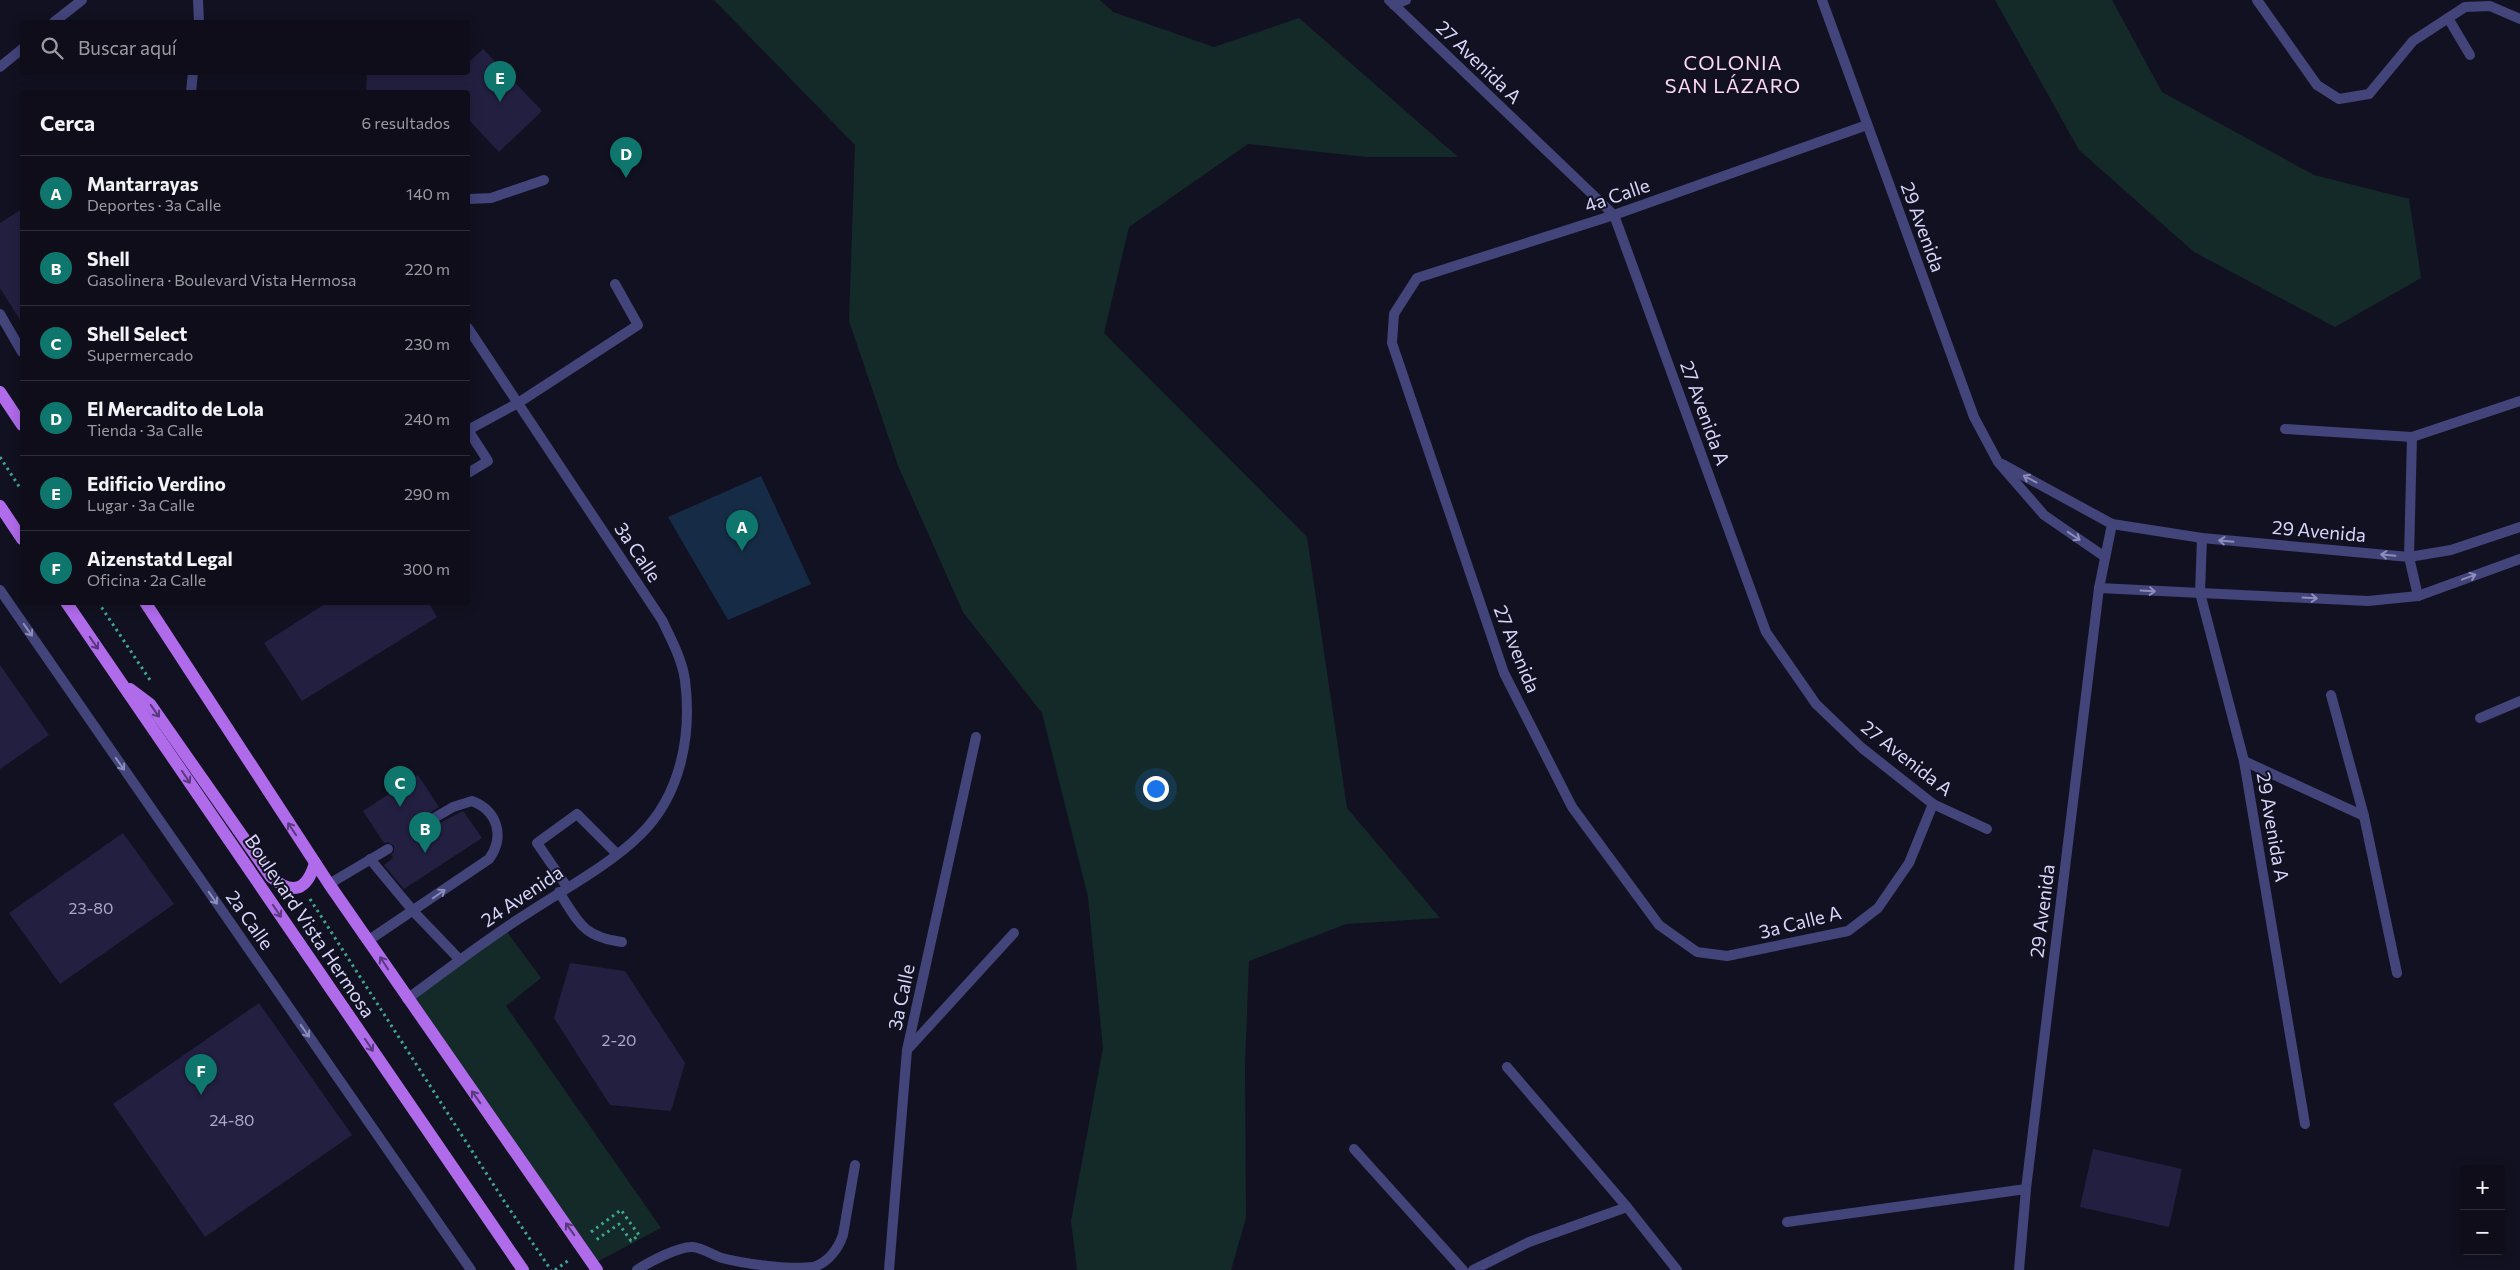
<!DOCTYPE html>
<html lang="es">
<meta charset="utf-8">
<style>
:root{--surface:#0e0d19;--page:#171622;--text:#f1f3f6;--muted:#9b9ca2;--line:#2e2d38;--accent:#0f766e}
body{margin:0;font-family:Commissioner,sans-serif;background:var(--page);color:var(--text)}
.controls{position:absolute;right:15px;bottom:15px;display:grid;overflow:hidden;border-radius:5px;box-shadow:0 2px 12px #0003}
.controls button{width:45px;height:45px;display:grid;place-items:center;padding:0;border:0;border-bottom:1px solid var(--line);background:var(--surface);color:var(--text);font:25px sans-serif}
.you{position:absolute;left:1155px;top:788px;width:18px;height:18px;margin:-12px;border:4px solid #fff;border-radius:50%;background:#1a73e8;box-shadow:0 0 0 8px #1a73e833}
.badge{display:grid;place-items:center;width:32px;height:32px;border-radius:50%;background:var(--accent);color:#fff;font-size:16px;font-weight:700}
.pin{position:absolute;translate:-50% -41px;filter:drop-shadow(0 1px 2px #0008)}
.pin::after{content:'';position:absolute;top:26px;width:18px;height:15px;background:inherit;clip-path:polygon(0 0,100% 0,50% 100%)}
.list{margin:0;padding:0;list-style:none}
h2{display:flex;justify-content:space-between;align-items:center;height:65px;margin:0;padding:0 20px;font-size:21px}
h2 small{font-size:16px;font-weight:400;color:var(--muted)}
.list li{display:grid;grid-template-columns:32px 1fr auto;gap:15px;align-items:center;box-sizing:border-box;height:75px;padding:0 20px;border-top:1px solid var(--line)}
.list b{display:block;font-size:19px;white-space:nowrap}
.list p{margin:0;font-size:16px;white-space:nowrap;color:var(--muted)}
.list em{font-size:16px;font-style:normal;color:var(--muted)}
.icon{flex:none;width:28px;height:28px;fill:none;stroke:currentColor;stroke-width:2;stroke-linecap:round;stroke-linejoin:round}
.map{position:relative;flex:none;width:2520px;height:1270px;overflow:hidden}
.search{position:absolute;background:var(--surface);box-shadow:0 2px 12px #0003;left:20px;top:20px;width:450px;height:55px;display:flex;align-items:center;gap:12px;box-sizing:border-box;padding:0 18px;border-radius:5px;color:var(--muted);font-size:19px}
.panel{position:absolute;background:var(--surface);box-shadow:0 2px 12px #0003;left:20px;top:90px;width:450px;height:515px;border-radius:5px}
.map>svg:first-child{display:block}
</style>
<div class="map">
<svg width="2520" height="1270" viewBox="0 0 2520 1270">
<rect width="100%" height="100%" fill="#121121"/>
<g fill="#142a28">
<path d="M714,0h386l13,12 101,35 85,-29 159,139h-91l-119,-13 -119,83 -25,106 203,204 40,271 93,110 -94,6 -97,37 -4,104 1,153 -15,52h-154l-6,-49 32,-173 -15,-151 -46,-184 -79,-101 -64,-144 -50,-147 6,-176z"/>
<path d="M1995,0h117l50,92 152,83 95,24 12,79 -86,49 -141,-75 -115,-102z"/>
<path d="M504,928l37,50 -35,28 155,222 -68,36 -186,-265z"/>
</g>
<path fill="#162c46" d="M761,476l50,108 -83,36 -60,-103z"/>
<g fill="#231f40">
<path d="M483,49l59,62 -43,41 -31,-33v-27h-102l1,-20h101v-9z"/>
<path d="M22,209v114l-22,-35v-65z"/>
<path d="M328,602h100l9,15 -135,84 -38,-58z"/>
<path d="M0,665l49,70 -49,34z"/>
<path d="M418,775l21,32 -16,10 -1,5 3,5h7l31,-16 19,27 -78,51 -20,-24 9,-7 -2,-3 3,-3v-6l-6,-4 -4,1 -21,-32z"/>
<path d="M123,833l51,71 -114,80 -51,-71z"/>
<path d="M570,963l55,8 60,92 -14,48 -61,-6 -56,-87z"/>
<path d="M259,1003l93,132 -147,102 -92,-133z"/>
<path d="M2093,1149l89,20 -13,58 -89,-20z"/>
</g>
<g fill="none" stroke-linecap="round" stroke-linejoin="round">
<g stroke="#3ea596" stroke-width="3" stroke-dasharray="2.5 4" stroke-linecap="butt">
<path d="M0,457l22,34"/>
<path d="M98,602l54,81"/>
<path d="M310,899l196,305 45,66"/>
<path d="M591,1232l30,-22 18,25 -8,6 -12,-17 -23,16"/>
<path d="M555,1270l14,-10"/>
</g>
<g stroke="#42447a" stroke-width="10">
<path d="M2448,18l22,37"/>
<path d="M468,430l50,-27 120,-78 -23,-41"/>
<path d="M468,430l20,31 -20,12"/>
<path d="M370,859l44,53 46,48"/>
<path d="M329,884l59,-35"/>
<path d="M567,887l-30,-44 40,-29 40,40"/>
<path d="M559,892c20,31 24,45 63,50"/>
<path d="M369,940l120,-81c16,-22 9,-48 -17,-58l-19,6 -24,14"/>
<path d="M637,1270c12,-8 42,-24 56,-23 9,1 20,8 29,11 23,6 68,12 91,9 15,-4 25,-18 30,-32l12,-70"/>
</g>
<g stroke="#42447a" stroke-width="10">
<path d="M198,0l1,22"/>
<path d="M1389,0l225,215 152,417 50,72 46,44 71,56 54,25"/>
<path d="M1822,0l152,417 24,45 46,53 61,42"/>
<path d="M2257,0l60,85 22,14 30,-5 44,-53 52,-34 25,-1 30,13"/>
<path d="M1394,5l12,-5"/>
<path d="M54,22l28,-22"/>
<path d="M0,67l22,-18"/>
<path d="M191,92l2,-20"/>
<path d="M1867,125l-253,90 -197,63 -23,36 -2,29 112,330 68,134 87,118 38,27 30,4 121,-25 30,-23 31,-45 24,-59"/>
<path d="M468,199l23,-1 53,-18"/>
<path d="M2285,429l127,8 108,-36"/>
<path d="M2412,437l-3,120 9,39"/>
<path d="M2002,464l110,60 90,14 207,19 42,-7 69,-23"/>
<path d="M2202,538l-2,55 44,168 61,363"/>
<path d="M2099,588l269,13 50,-5 102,-37"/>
<path d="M2331,695l33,121 33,157"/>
<path d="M2480,718l40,-17"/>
<path d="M2244,761l120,55"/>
<path d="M407,999c40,-29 79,-60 121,-86 35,-23 83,-49 112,-78 41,-40 52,-100 45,-155 -3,-21 -14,-41 -23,-60l-194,-292"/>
<path d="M908,1049l106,-116"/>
<path d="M1507,1067l120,140 50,63"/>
<path d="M1354,1149l109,121"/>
<path d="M1787,1222l239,-33"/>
<path d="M889,1270l18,-220 69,-313"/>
<path d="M1473,1270l56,-28 98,-35"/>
<path d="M2019,1270l7,-81 73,-601 13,-64"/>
</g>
<g stroke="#42447a" stroke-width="10">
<path d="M0,314l22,38"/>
<path d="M0,590l471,680"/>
</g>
<g stroke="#b06beb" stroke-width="12">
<path d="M0,392l22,33"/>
<path d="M0,506l22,33"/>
<path d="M66,602l457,668"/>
<path d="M145,602l184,282 268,386"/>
<path d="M130,689l20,15 121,173c22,19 36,13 44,-14"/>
</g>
</g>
<defs><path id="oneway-shaft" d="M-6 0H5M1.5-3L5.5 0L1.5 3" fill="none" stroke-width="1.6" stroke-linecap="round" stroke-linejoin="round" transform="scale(1.25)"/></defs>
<g stroke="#8c8dba">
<use href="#oneway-shaft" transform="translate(2030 479) rotate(-152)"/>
<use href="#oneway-shaft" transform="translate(2074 536) rotate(34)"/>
<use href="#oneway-shaft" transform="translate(2226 541) rotate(-175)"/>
<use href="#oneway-shaft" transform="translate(2388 555) rotate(-175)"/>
<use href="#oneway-shaft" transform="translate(2469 577) rotate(-20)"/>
<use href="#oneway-shaft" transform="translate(2148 591) rotate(3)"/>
<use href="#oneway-shaft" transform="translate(2310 598) rotate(3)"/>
<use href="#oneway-shaft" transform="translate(28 630) rotate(55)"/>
<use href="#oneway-shaft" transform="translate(120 764) rotate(55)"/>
<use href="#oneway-shaft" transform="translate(439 894) rotate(-35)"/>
<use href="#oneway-shaft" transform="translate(213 898) rotate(55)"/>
<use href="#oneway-shaft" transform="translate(305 1031) rotate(55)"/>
</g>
<g stroke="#59397c">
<use href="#oneway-shaft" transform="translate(94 643) rotate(55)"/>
<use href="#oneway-shaft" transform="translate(155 711) rotate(55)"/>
<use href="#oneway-shaft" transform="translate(186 777) rotate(56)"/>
<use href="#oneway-shaft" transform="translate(292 829) rotate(-124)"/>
<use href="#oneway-shaft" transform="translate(277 911) rotate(56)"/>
<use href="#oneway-shaft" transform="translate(384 963) rotate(-123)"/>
<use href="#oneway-shaft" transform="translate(369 1045) rotate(56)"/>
<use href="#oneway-shaft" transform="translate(476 1097) rotate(-125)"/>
<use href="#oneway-shaft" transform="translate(570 1229) rotate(-125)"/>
</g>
<g text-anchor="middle" stroke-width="4" stroke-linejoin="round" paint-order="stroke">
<g font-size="16" fill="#aaa8cc">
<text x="91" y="914">23-80</text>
<text x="619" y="1046">2-20</text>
<text x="232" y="1126">24-80</text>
</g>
<g font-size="19" fill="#d7d6fa" stroke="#121121">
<text transform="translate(1479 62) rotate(44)" y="7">27 Avenida A</text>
<text transform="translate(1617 195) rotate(-19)" y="7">4a Calle</text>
<text transform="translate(1923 227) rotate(70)" y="7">29 Avenida</text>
<text transform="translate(1705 413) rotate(70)" y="7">27 Avenida A</text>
<text transform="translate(2319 531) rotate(5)" y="7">29 Avenida</text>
<text transform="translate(638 552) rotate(56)" y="7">3a Calle</text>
<text transform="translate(1517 649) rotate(68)" y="7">27 Avenida</text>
<text transform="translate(1907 758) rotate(38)" y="7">27 Avenida A</text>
<text transform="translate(2273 827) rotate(80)" y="7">29 Avenida A</text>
<text transform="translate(522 896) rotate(-34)" y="7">24 Avenida</text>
<text transform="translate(2042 911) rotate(-83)" y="7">29 Avenida</text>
<text transform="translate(250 920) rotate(55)" y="7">2a Calle</text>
<text transform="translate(1800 922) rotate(-14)" y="7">3a Calle A</text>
<text transform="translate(310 926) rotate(56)" y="7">Boulevard Vista Hermosa</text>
<text transform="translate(901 997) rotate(-78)" y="7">3a Calle</text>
</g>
<g font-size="20" letter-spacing="1" fill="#fad8f0" stroke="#121121">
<text x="1733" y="70">COLONIA<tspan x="1733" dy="23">SAN LÁZARO</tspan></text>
</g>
</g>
</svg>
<div class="controls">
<button>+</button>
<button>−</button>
</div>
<div class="you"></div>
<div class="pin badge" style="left:742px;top:551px">A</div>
<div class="pin badge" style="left:425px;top:853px">B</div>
<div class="pin badge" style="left:400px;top:807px">C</div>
<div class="pin badge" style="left:626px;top:178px">D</div>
<div class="pin badge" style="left:500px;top:102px">E</div>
<div class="pin badge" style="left:201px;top:1095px">F</div>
<div class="search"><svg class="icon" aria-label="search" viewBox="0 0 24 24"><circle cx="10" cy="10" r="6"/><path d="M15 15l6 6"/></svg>Buscar aquí</div>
<section class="panel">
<h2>Cerca<small>6 resultados</small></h2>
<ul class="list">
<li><span class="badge">A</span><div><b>Mantarrayas</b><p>Deportes · 3a Calle</p></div><em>140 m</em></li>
<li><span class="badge">B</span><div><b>Shell</b><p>Gasolinera · Boulevard Vista Hermosa</p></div><em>220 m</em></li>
<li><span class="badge">C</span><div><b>Shell Select</b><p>Supermercado</p></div><em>230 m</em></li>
<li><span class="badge">D</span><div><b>El Mercadito de Lola</b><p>Tienda · 3a Calle</p></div><em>240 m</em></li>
<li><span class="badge">E</span><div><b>Edificio Verdino</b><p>Lugar · 3a Calle</p></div><em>290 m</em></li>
<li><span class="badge">F</span><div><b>Aizenstatd Legal</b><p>Oficina · 2a Calle</p></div><em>300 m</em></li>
</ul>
</section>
</div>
